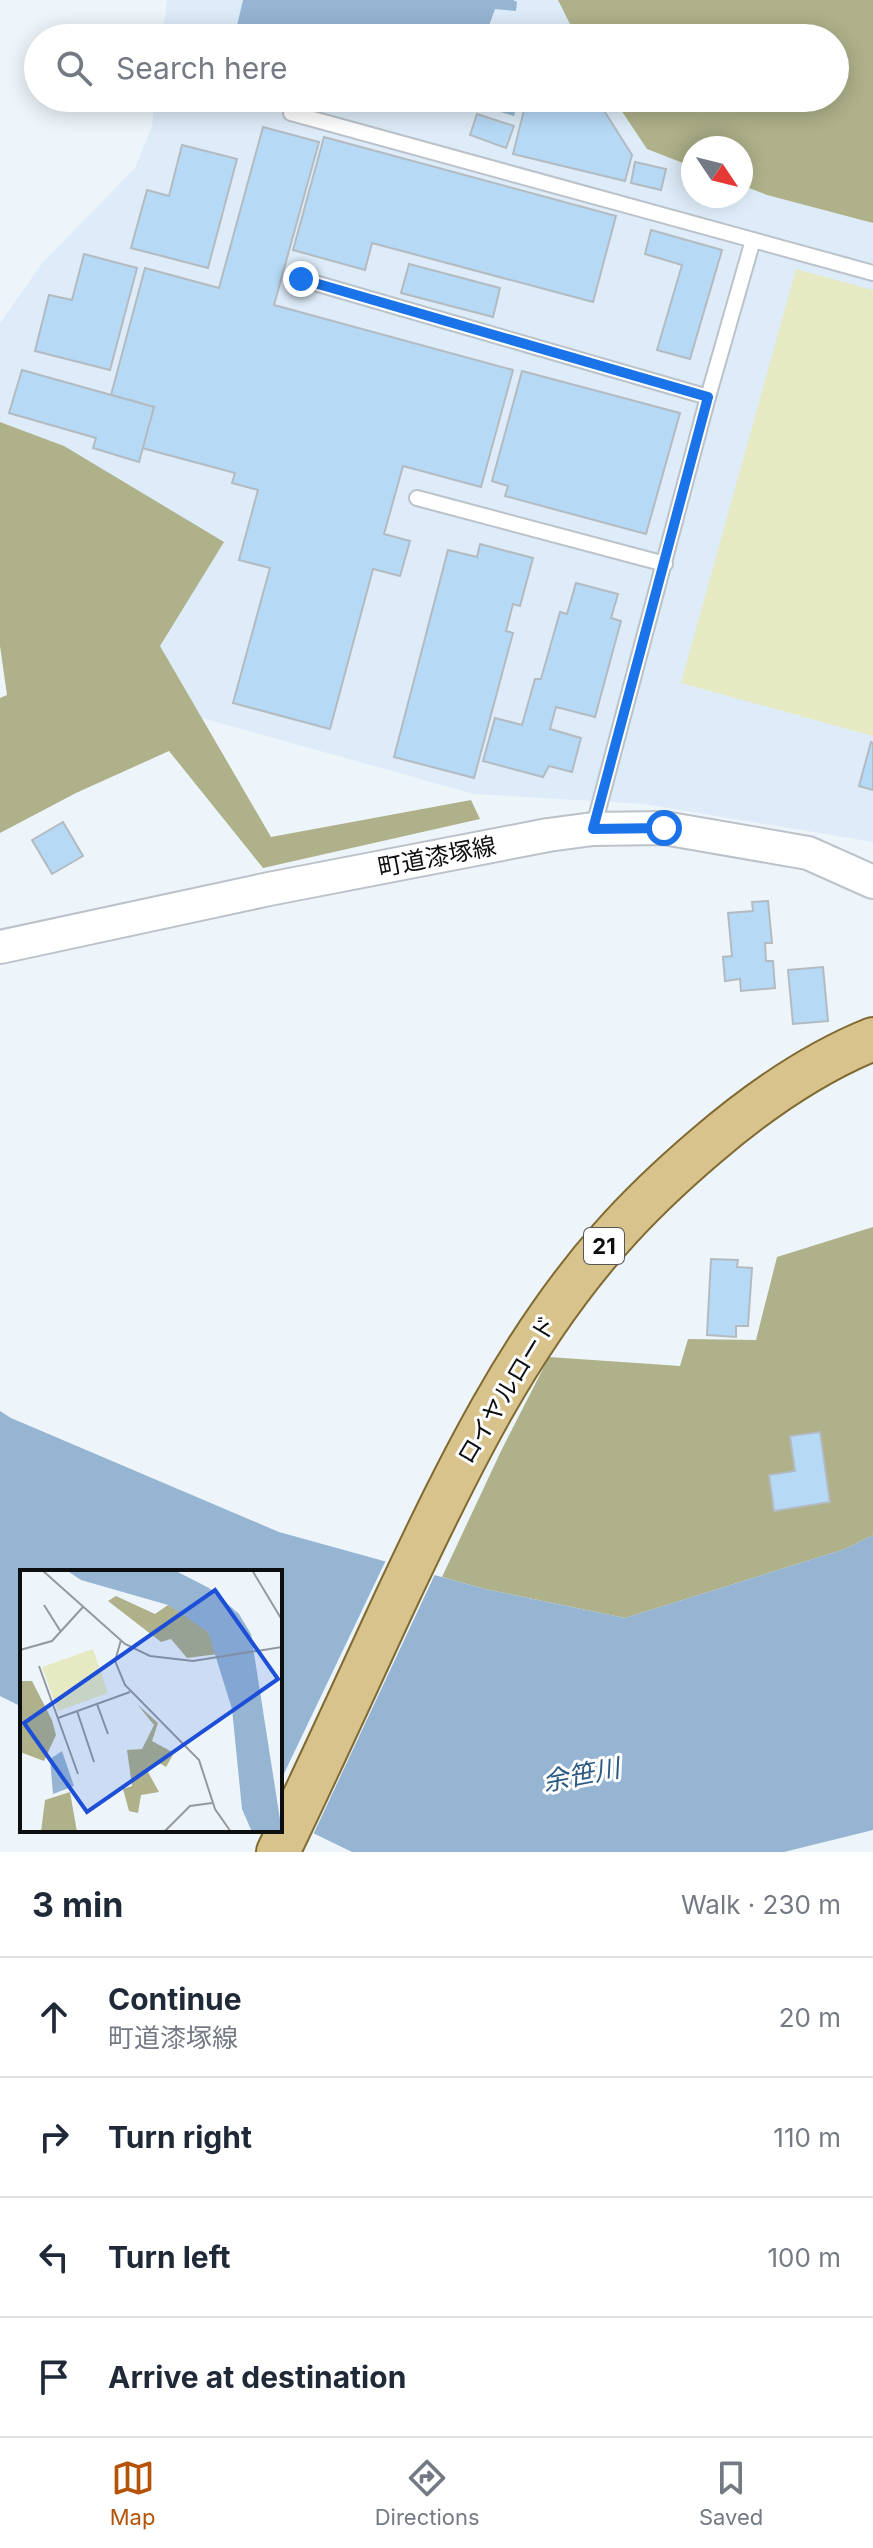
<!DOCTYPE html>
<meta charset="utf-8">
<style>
:root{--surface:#fff;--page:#f6f6f7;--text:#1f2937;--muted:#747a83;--line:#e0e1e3;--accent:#b45309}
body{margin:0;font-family:Inter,"Noto Sans JP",sans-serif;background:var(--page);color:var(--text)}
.compass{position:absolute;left:681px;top:136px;width:72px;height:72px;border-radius:50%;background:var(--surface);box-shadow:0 4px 20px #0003;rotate:125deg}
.stop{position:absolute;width:24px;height:24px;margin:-18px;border:6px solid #1a73e8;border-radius:50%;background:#fff}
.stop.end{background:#1a73e8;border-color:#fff;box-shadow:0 2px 8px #0008}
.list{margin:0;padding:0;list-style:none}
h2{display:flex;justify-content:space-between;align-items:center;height:104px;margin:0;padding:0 32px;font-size:34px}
h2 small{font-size:26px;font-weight:400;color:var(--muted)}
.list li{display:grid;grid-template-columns:52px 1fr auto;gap:24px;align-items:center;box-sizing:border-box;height:120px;padding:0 32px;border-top:2px solid var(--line)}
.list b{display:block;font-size:30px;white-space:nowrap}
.list p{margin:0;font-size:26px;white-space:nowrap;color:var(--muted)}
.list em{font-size:26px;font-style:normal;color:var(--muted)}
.icon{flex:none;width:44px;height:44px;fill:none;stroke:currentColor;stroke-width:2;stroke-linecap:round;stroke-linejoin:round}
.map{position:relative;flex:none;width:873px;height:1852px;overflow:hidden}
.search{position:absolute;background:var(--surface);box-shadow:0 4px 20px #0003;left:24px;right:24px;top:24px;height:88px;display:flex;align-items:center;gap:20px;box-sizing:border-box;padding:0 28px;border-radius:44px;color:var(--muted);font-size:30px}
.sheet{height:584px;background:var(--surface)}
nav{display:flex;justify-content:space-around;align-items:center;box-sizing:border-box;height:112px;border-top:2px solid var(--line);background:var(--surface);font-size:22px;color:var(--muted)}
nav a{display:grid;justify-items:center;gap:4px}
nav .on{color:var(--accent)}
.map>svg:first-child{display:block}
</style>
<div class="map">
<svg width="873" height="1852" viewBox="0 0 873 1852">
<rect width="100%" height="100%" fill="#edf5fb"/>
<g fill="#ddecf8">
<path d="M167,0h392l19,38h-416z"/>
<path d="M155,98h458l34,51 46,18v29h48v-11l26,10 106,28v619l-229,-38 -170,-10 -272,-76 -42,-72 -96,-200 -64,-24v-99l43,-61 92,-94 17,-42z"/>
</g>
<path fill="#e6eac2" d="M796,269l77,21v446l-192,-53z"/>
<g fill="#aeb189">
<path d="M558,0h315v223l-106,-28 -26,-10v-37h-48v19l-46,-18 -34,-51h222v-60h-258z"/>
<path d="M0,422l64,24 160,96 -64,104 111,191 200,-37 9,19 -217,49 -94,-117 -93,42 -76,40v-135l7,-3 -7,-49z"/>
<path d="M873,1227v308l-28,14 -220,69 -140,-29 -43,-12 60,-128 47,-92 131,9 8,-27 68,1 21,-83z"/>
</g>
<g fill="#96b5d3">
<path d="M243,0h270l4,2 -1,9 -21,-2 -9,25 9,4h-245l-15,-4z"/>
<path d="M452,98h67l-5,18z"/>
<path d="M0,1411l11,7 268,114 206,57 140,29 220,-69 28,-14v295l-89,22h-432l-72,-35v-245h-258v135l-22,-11z"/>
</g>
<path fill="#edf5fb" d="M387,1558l49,14 -124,265 -32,-16v-39z"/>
<g fill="#b6d9f6" stroke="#b3bbc1" stroke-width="2">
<path d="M527,98h69l36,57 -7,26 -112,-27z"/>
<path d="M477,114l37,12 -8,22 -36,-13z"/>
<path d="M263,127l56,15 -45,163 239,65 -32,117 -78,-21 -19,68 26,7 -10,35 -27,-7 -43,160 -97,-26 37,-135 -31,-8 19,-70 -26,-7 3,-10 -93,-25 12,-41 -43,-12 34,-127 74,20z"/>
<path d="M324,137l292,79 -23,86 -221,-59 -7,27 -72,-20z"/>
<path d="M182,145l55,14 -29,109 -77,-20 16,-58 22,6z"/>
<path d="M635,162l31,7 -5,21 -30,-7z"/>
<path d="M651,230l71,20 -32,109 -33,-9 25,-85 -37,-11z"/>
<path d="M84,254l53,14 -27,102 -75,-19 14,-56 23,5z"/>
<path d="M409,264l91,24 -7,29 -92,-24z"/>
<path d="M22,370l132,37 -15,55 -46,-14 3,-10 -87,-25z"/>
<path d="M522,371l158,42 -34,121 -141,-38 3,-10 -16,-5z"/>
<path d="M480,544l53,14 -13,48 -7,-2 -7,27 7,2 -39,145 -80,-21 54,-207 29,7z"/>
<path d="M576,583l42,11 -7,24 10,3 -26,96 -39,-10 -6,22 31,9 -9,34 -23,-6 -6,11 -60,-16 12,-43 27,7 13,-46h6l19,-67 7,2z"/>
<path d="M871,742l2,1v47l-14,-4z"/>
<path d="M63,822l20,34 -31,18 -20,-34z"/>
<path d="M768,901l4,42h-7l1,18h7l2,27 -34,3 -1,-12 -15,2 -2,-24 9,-1 -4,-43 25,-2 -1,-9z"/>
<path d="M823,967l5,54 -35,3 -5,-54z"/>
<path d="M711,1259l27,1 -1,7 15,1 -4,58h-12v11l-29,-2z"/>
<path d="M820,1432l10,70 -56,9 -5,-36 26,-4 -5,-35z"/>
</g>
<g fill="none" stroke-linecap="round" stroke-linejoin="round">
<g stroke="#bbc2c9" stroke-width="18">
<g id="service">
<path d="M291,113l582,160"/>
<path d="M301,279l407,118"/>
<path d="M417,498l248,66"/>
<path d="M593,829l115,-432 45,-157"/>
</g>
</g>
<g stroke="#bbc2c9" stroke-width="36">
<path id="tertiary" d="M0,947l269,-58 279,-54 45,-6 71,-1 144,25 65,29"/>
</g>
<g stroke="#806a30" stroke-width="46">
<path id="primary" d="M278,1852c41,-85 80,-171 120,-257 59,-125 120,-252 213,-357 29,-33 61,-63 95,-92 50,-43 105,-82 167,-107"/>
</g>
<use href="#service" stroke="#fff" stroke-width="14"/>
<use href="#tertiary" stroke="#fff" stroke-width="32"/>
<use href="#primary" stroke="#d8c38d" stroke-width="42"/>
</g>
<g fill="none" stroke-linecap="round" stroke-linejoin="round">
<path stroke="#1a73e8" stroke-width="10" d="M301,279l407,118 -115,432 71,-1"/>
</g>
<g text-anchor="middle" stroke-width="6" stroke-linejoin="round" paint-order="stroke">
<rect fill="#fff" stroke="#555658" stroke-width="2" x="584" y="1228" width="40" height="36" rx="6"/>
<g font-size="22" font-weight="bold" fill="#0c0e10">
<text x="604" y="1254">21</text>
</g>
<g font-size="24" fill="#0c0e10" stroke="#fff">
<text transform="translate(437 857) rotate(-11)" y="8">町道漆塚線</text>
<text transform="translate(507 1390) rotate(-59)" y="8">ロイヤルロード</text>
</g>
<g font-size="26" font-style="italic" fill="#2a5982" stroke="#fff">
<text transform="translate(581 1775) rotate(-11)" y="9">余笹川</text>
</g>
</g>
<g transform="translate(20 1570)">
<rect width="262" height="262" fill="#edf5fb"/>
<path d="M73,79l15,44 -50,18 -16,-44z" fill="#e6eac2"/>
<path d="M96,26l39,18 13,-9 18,9 22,18 10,22 -31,4 -16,-19 -10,3 -53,-41zM0,111h12l20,39 4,15 -12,26 -24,-9zM117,134l21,19 -6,18 22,12 -8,14 -8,-5 -10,10 11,20 -18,3 -3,18 -9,-2 -6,-22 9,-3 -5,-36 15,-1 12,-24zM50,222l7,40h-36l4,-32z" fill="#aeb189"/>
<path d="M46,0h108l35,18 30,26 12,20 31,198h-30l-10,-23 -10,-100 -24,-77 -40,-27 -87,-25zM42,181l12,35 -21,8 -3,-35z" fill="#96b5d3"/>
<path fill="none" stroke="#93999d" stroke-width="2" d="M22,0l83,74 25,12 43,5 89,-14M232,0l30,50M24,35l17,27M101,70l-6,21 10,24 74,75 16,49 16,23M0,80l32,-9 31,-34M19,96l39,108M77,134l11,30M57,141l17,51M38,148l72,-26M144,262l26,-26 22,-3"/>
<path fill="#1d4ed8" fill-opacity="0.15" stroke="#1d4ed8" stroke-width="4" d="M195,20l63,89 -191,133 -63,-89z"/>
<rect width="262" height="262" fill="none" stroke="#0c0e10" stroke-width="4"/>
</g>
</svg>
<svg class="compass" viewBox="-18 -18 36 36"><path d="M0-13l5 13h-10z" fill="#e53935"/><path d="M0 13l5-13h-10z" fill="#747a83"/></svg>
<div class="stop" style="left:664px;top:828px"></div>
<div class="stop end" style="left:301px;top:279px"></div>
<div class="search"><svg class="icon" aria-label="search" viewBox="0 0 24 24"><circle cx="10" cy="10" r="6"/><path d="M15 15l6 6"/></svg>Search here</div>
</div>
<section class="sheet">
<h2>3 min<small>Walk · 230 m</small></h2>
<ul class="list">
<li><svg class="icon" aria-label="ahead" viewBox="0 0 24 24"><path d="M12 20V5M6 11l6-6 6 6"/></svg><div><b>Continue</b><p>町道漆塚線</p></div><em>20 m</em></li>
<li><svg class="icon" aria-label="right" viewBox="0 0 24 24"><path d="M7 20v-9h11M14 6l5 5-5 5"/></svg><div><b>Turn right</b></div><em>110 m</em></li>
<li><svg class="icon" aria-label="left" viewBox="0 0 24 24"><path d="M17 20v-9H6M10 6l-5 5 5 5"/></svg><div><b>Turn left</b></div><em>100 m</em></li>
<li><svg class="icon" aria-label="arrive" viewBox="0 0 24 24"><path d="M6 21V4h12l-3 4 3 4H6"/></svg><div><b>Arrive at destination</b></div></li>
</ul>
</section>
<nav>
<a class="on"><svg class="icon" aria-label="map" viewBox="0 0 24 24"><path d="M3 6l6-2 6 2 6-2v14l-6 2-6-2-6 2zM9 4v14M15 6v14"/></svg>Map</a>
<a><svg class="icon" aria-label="directions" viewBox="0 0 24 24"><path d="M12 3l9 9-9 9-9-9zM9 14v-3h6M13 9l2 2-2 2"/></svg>Directions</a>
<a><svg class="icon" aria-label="saved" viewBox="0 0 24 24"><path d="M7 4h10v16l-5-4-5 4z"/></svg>Saved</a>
</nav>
